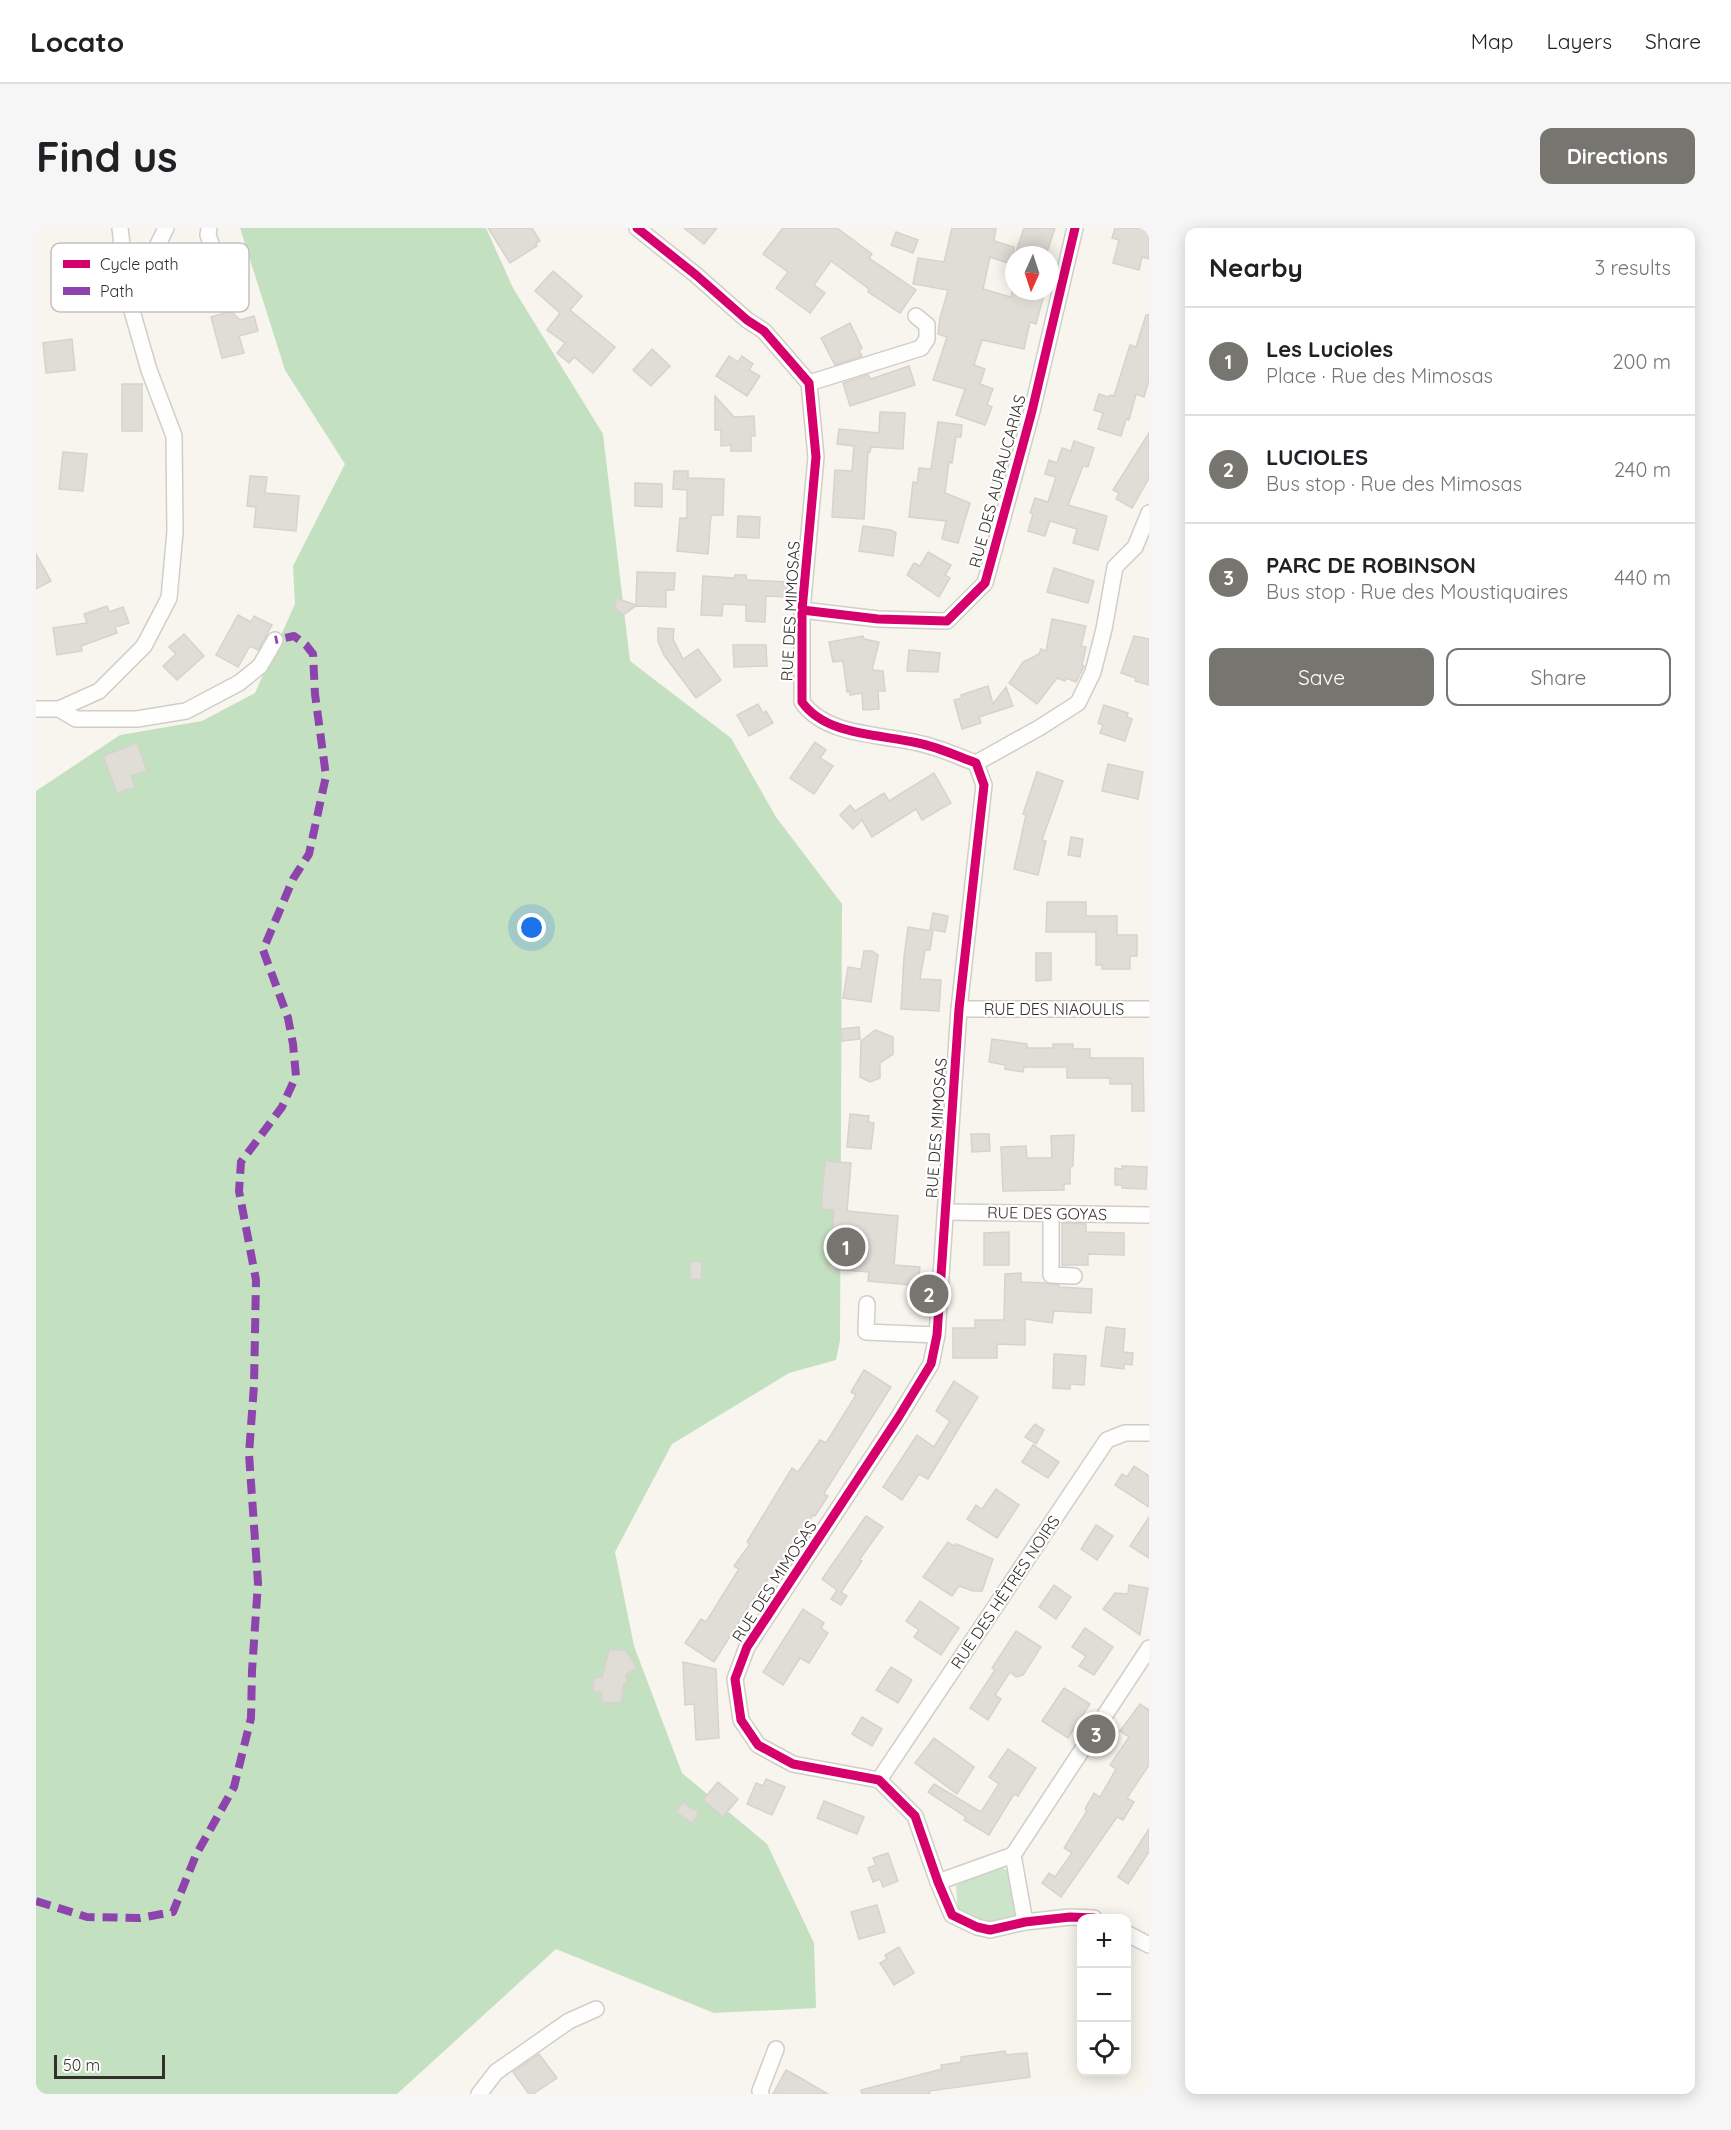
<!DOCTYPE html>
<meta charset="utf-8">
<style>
:root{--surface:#fff;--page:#f6f6f6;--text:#202124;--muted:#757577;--line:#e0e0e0;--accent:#77756f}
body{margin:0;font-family:Quicksand,sans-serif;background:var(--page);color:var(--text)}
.controls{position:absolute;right:18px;bottom:18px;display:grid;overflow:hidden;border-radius:12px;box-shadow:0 3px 15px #0003}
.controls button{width:54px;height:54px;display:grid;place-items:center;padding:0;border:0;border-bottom:2px solid var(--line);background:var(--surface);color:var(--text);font:30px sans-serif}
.compass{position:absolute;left:969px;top:18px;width:54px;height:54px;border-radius:50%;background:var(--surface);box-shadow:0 3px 15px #0003;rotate:183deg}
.scale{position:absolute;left:18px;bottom:15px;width:111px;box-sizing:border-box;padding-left:6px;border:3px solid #32302b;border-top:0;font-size:16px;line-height:21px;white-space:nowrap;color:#32302b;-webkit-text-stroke:4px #fff;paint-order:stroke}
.you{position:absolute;left:496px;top:700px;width:21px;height:21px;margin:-15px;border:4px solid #fff;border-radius:50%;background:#1a73e8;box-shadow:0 0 0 9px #1a73e833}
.badge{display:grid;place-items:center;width:39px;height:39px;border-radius:50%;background:var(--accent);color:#fff;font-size:20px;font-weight:700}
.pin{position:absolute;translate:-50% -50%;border:3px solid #fff;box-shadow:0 2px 6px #0006}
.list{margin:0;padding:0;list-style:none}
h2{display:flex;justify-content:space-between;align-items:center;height:78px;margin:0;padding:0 24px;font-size:26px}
h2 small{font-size:20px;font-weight:400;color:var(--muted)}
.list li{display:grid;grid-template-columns:39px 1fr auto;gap:18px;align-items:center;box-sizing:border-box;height:108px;padding:0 24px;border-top:2px solid var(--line)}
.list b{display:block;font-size:22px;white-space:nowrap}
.list p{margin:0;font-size:20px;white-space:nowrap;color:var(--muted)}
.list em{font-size:20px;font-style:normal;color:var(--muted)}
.actions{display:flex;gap:12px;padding:18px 24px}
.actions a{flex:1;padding:14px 0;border:2px solid var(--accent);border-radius:12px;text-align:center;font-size:21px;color:var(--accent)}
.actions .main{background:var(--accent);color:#fff}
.icon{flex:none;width:33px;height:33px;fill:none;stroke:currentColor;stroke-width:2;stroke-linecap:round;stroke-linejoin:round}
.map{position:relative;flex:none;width:1113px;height:1866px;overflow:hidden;border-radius:12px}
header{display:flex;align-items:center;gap:36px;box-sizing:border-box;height:84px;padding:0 30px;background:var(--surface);border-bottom:2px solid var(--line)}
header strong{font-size:28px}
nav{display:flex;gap:33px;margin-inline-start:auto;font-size:21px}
.intro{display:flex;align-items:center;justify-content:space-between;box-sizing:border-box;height:144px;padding:0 36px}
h1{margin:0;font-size:42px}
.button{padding:15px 27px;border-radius:12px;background:var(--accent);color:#fff;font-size:21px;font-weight:700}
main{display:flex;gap:36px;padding:0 36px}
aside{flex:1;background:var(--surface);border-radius:12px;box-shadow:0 3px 15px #0003}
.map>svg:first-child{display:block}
</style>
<header>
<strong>Locato</strong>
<nav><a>Map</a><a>Layers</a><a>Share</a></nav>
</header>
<div class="intro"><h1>Find us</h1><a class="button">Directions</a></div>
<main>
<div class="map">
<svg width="1113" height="1866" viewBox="0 0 1113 1866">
<rect width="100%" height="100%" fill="#f8f5ee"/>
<path fill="#cce4c9" d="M966,1640l7,3 7,37 -1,6 -5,7 -29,2 -23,-13 -2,-24 18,-11z"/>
<path fill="#c3e0c1" d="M204,0h246l27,60 90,146 27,227 101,77 45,79 66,87 -2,436 -4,20 -47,13 -117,71 -57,108 19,94 48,127 85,71 47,99 2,65 -102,5 -158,-64 -159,145h-361v-1303l84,-56 82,-14 53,-28 40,-89 -2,-38 52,-102 -60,-94z"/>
<g fill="#e0ddd7" stroke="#d6d3ce" stroke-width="1.5">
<path d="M452,0h44l8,13 -4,2 1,3 -27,17z"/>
<path d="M648,0h33l-13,16z"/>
<path d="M747,0h54l35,26 -3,4 47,32 -16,23 -32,-21 1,-3 -38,-28 -17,24 11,8 -15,20 -34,-25 12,-16 -25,-18z"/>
<path d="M916,0h44l-2,13 20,6v18l-24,-8 -7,32 28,8 1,-6h33l-9,33 -6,-2 -6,27 -42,-9 -8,25 11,4 -5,15 13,5 -6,16 5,2 -7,18 -29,-10 9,-26 -32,-9 14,-43 -9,-3 2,-16 8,-28 -35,-6 5,-26 26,4z"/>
<path d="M988,0h31l-9,27h-31z"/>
<path d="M1079,0h34v31l-7,-2 -3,13 -26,-7 6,-23 -7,-2z"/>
<path d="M860,4l22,8 -5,13 -22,-8z"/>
<path d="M517,43l29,25 -12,14 45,37 -22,26 -19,-16 -5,6 -12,-10 8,-10 -18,-13 13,-17 -25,-22z"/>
<path d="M195,83l9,9 14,-4 4,15 -19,5 5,17 -22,5 -11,-41z"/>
<path d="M1110,87h3v65l-5,17 -8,-3 -7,26 -3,-1 -5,17 -23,-7 5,-16 -9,-3 5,-16 9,3 2,-2 4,1 16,-51 6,2z"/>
<path d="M814,95l12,25 -3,2 3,6 -27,9 -14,-27z"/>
<path d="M36,111l3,31 -29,3 -3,-30z"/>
<path d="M616,121l18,17 -19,20 -18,-16z"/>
<path d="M693,128l9,6 4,-6 11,8 -4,6 11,6 -13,20 -31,-20z"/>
<path d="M873,138l6,19 -65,21 -7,-23 25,-8 3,4z"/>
<rect x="86" y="156" width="20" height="47"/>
<path d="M679,168l19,21 20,-1 1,20h-4v15h-20v-6l-10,1v-16h-6z"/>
<path d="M844,184l25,1 -2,36 -32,-2 -1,5h-2l-4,67 -32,-2 3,-47 17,1 2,-25 -17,-2 2,-15 40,4z"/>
<path d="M902,194l24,3 -1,12h-5l-4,26 -3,-1 -4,31 25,10 -12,40 -16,-4 4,-18 -37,-4 4,-35 4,1 2,-15 12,1z"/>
<path d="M1113,205v45l-17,30 -16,-9 3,-6 -6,-3z"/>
<path d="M1038,213l20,7 -6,19 -5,-1 -15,39 39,11 -9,34 -25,-7 4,-14 -27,-8 -5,15 -17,-5 5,-17 -3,-1 5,-15 13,4 8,-25 -11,-3 4,-14 8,3 5,-15 9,3z"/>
<path d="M27,224l24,2 -4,37 -24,-2z"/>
<path d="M638,243h14v7l36,1 -1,36h-12l-3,39 -31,-3 3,-33h7v-28l-14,-1z"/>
<path d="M214,248l17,1 -2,16 34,3 -3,35 -42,-4 2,-20 -9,-1z"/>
<path d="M599,255l27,1v23l-27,-1z"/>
<path d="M702,288l22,1 -1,21 -22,-1z"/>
<path d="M827,298l28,4 5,3 -3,23 -34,-5z"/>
<path d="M892,324l23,13 -6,10 5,3 -11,19 -32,-22 7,-12 6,3z"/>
<path d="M0,326l15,27 -15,8z"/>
<path d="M1018,340l40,13 -6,22 -41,-11z"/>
<path d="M601,344l38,1 -1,17h-8v17l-30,-1 -13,9 -8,-7 1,-10 20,7z"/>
<path d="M699,347h11l1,5 40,2 -1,15 -20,-1 -1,26 -19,-1v-16l-23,-1 -1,12 -21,-1 2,-39 31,2z"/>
<path d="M71,378l2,6 14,-5 6,16 -14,4 2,6 -36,13 1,5 -25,4 -4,-27 34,-5 -3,-9z"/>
<path d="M202,387l13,7 3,-6 18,9 -14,25 -8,-4 -12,21 -22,-12z"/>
<path d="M1016,391l34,7 -5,20 5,1 -4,18 2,1 -8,16 -10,-4 -1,3 -8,-3 -20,26 -28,-21 14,-21 16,-8 2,-5 5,2z"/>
<path d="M622,400l16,1 -1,10 10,20 15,-10 23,31 -25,18 -32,-43 -6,-14z"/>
<path d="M148,406l20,22 -27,24 -14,-14 13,-12 -7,-7z"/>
<path d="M827,408l1,3 15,3 -7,28 11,1 2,20h-7l1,18 -16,1 -1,-17 -12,2v-4l-3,1 -4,-31 -10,1 -4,-20z"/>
<path d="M1098,408l15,3v46l-14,-4 1,-3 -15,-5z"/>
<path d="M697,417h33l1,21 -33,1z"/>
<path d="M873,422l31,3 -2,19 -31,-1z"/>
<path d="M952,458l5,18 13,-17 7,19 -34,11 2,6 -19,6 -8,-29 8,-2 -1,-3z"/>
<path d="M722,476l5,9 3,-2 7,12 -24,13 -12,-21z"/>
<path d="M1068,477l24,8 -1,4 5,2 -7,22 -25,-8 3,-8 -5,-2z"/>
<path d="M779,514l11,8 -6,8 13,8 -19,28 -24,-16z"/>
<path d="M101,515l10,27 -16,6 4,11 -18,6 -14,-37z"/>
<path d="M1072,536l35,8 -5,27 -36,-8z"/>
<path d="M1001,544l26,9 -21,59 4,1 -8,34 -24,-6 12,-54 -3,-1z"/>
<path d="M898,545l17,30 -29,17 -6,-11 -44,28 -10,-17 -9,9 -13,-14 10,-10 5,6 29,-18 5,8z"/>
<path d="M1035,609l12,2 -3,18 -12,-2z"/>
<path d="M1011,674h39v14h31v19h20v21h-7v13h-28v-4h-6v-33h-50z"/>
<path d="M897,685l15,3 -3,16 -15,-3z"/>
<path d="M872,699l25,4 -3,19h-5l-5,29 21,1 -2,31 -38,-2 3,-52z"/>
<path d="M828,723h8l6,4 -7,47 -28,-4 5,-31 13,2z"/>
<path d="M1000,725h15v27l-15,1z"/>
<path d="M823,799l1,12 -18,2 -1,-12z"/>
<path d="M839,802l18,7v17l-13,9v15l-10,4 -10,-5 1,-36z"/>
<path d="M956,811l35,5v4h26v-4h20v5h17v9h53l1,53h-12v-27h-22v-6h-43v-11h-43l-1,5 -18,-3v-4l-16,-3z"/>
<path d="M814,886l19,2 -1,6 6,1 -3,26 -24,-2z"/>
<path d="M935,906h18l1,17 -18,1z"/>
<path d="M1038,907l-1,31 -3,1v17h-6v6l-61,1 -2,-44 25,-1 1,12h25l-1,-22z"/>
<path d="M789,933l26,2 -4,48 51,5 -4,49 26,2 -2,17 -8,-1v2l-42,-4 1,-9 -39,-3 4,-59 -13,-1z"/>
<path d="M1086,938l25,1 -1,22 -24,-1v-3h-7v-17l7,1z"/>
<path d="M1026,995l24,1v8l38,1v22l-36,-1v11h-26z"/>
<path d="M973,1004v33h-25v-32z"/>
<path d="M654,1034h12l-1,18 -11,-1z"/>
<path d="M985,1045v9l24,1 14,2v2l33,2 -1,24 -37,-2 -2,12 -27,-4v26l-28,-1v14h-44v-30h22v-8h29l1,-46z"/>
<path d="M1070,1099l19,2 -2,23 10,1 -1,12 -8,-1v5l-23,-3z"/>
<path d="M1018,1126l32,2 -2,29 -14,-1v5l-17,-1z"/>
<path d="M828,1142l27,17 -65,103 -2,4 4,2 -13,20 -2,-1 -25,38 -25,33 -1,-1 -48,77 -29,-19 16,-24 5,3 33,-53 -5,-3 16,-22 -3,-2 45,-74 6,4 22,-32 6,3 30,-48 -5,-3z"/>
<path d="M918,1153l24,16 -50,82 -9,-5 -17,26 -19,-13 34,-52 17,12 16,-26 -14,-10z"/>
<path d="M999,1196l9,6 -8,14 -11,-7z"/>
<path d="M997,1217l26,17 -11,16 -26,-16z"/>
<path d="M1098,1238l15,10v31l-34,-22 7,-11 5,3z"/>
<path d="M960,1261l23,16 -22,33 -30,-19 9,-14 6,4z"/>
<path d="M830,1288l17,11 -24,33 3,1 -21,31 6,4 -6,9 -10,-6 6,-9 -15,-11z"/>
<path d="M1113,1289v41l-19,-12z"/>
<path d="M1060,1297l17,11 -16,24 -16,-11z"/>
<path d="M912,1314l6,4 2,-2 37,15 -11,32h-9l-14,-5 -7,10 -29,-19z"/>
<path d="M1018,1357l17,12 -15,22 -17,-12z"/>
<path d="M1093,1357l19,3 -8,47 -37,-26 12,-16 13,1z"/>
<path d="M884,1373l39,27 -18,27 -27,-18 5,-7 -13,-9z"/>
<path d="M767,1381l21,14 -3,5 7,5 -19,30 -9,-5 -17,27 -20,-13z"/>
<path d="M1049,1400l28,19 -19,28 -15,-9 7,-10 -14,-9z"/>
<path d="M980,1403l25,16 -18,28 -7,2 -6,-5 -15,23 6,4 -13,21 -18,-12 25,-38 -3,-2z"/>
<path d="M573,1422h17l11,18 -11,7 1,8h-3l-3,20 -19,-1v-10h-9l1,-14h8z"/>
<path d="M647,1434l33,7 3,69 -23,2 -2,-36 -9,1z"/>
<path d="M855,1439l21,13 -14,23 -22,-13z"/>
<path d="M1028,1460l26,16 -22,34 -26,-17z"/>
<path d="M1104,1476l9,6v55l-22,33 7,4 -11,18 -6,-3 -56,80 -19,-14 7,-10 6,4 17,-24 -8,-5 23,-37 -2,-2 9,-16 6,4 16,-28 -6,-4 19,-28 -9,-6z"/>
<path d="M826,1489l20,12 -10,17 -20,-12z"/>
<path d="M898,1510l40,29 -17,27 -42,-31z"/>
<path d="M972,1521l28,19 -18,28 -4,-2 -25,41 -25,-15 2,-3 -38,-25 6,-8 47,28 18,-28 -10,-7z"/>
<path d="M730,1551l19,8 -13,28 -25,-11 9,-21 7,3z"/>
<path d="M682,1554l20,17 -15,18 -20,-17z"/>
<path d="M788,1573l40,16 -7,17 -40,-16z"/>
<path d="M647,1574l16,11 -7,10 -16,-11z"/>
<path d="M1113,1601v23l-21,32 -10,-7z"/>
<path d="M852,1625l10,28 -15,6 -3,-8 -7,3 -5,-14 8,-3 -3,-7z"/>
<path d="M841,1677l8,27 -26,7 -8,-27z"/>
<path d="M863,1719l15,26 -20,12 -14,-22 7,-4 -2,-4z"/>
<path d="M969,1823l1,4 21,-2 3,24 -101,14 1,3h-68l-1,-4 81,-21 -1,-4 20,-3v-5z"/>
<path d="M503,1826l18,24 -24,16h-4l-16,-22z"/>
<path d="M750,1842l11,6 31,18h-55z"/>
</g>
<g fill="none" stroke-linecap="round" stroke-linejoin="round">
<g stroke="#d1cec9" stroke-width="18">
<g id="minor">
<path d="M173,0l-1,7 8,22"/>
<path d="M601,0l59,47 51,45 17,11 45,52 7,74 -14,153v92c24,34 78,32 116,41 20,4 39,13 58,20l8,22 -25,224 -22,326 -6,29 -33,54 -151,229 -12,32 6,41 17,25 35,19 86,16 36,36 23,66 14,33 25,12 13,3 35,-8 45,-5 24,1"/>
<path d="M89,43l24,-8 17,-35"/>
<path d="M773,155l112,-35 6,-9v-14l-11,-9"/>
<path d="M766,382l76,9 69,2 38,-38 47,-172 43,-183"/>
<path d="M0,481h23l17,10h61l49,-8 53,-28 21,-17 15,-26"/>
<path d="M23,481l40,-18 45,-45 25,-48 6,-66 -1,-96 -25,-66 -21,-73 -8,-69"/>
<path d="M940,535l63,-35 39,-25 15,-31 11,-43 11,-62 20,-20 14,-34"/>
<path d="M923,781h190"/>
<path d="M910,984l203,3"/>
<path d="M1015,985v62l23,1"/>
<path d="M831,1076l-1,28 71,3"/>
<path d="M843,1552l228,-340 18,-7h24"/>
<path d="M977,1627l12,67"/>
<path d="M902,1654l75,-27 136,-207"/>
<path d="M1090,1705l23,12"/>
<path d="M443,1866l17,-22 73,-51 27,-12"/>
<path d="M725,1866l-1,-3 16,-42"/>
</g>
</g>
<use href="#minor" stroke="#fefefc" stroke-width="15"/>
<path stroke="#8e44ad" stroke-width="8" stroke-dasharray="15 8" stroke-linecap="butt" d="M0,1673l51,16 53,1 33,-6 23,-57 38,-68 17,-69 1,-47 6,-88 -9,-129 5,-69 2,-105 -17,-89 2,-29 41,-55 14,-31 -3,-32 -5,-26 -25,-68 30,-71 16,-25 17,-78 -11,-82 -2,-40 -7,-9 -12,-9 -19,4"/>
<g stroke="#fff" stroke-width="13">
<g id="cycleway">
<path d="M601,0l59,47 51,45 17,11 45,52 7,74 -14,153v92c24,34 78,32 116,41 20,4 39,13 58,20l8,22 -25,224 -22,326 -6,29 -33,54 -151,229 -12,32 6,41 17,25 35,19 86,16 36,36 23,66 14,33 25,12 13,3 35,-8 45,-5 24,1"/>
<path d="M766,382l76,9 69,2 38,-38 47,-172 43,-183"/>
</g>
</g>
<use href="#cycleway" stroke="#d6006c" stroke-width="9"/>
</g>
<g text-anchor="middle" stroke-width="4.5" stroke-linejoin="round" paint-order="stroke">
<g font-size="16" fill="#32302b" stroke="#fff">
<text transform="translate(961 253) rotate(-75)" y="6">RUE DES AURAUCARIAS</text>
<text transform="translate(754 383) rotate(-87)" y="6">RUE DES MIMOSAS</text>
<text x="1018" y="787">RUE DES NIAOULIS</text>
<text transform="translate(900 900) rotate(-86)" y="6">RUE DES MIMOSAS</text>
<text transform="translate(1011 985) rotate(1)" y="6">RUE DES GOYAS</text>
<text transform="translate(738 1353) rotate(-57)" y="6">RUE DES MIMOSAS</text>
<text transform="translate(969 1364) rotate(-56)" y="6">RUE DES HÊTRES NOIRS</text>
</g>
</g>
<rect x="15" y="15" width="198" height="69" rx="9" fill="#fff" stroke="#c2c1bf" stroke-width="1.5"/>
<rect x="27" y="32" width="27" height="8" fill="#d6006c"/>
<rect x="27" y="59" width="27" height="8" fill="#8e44ad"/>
<g font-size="16" fill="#32302b">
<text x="64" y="42">Cycle path</text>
<text x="64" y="69">Path</text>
</g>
</svg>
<div class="controls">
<button>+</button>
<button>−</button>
<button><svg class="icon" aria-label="locate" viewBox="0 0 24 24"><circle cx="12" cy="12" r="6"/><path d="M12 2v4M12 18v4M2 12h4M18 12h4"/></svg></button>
</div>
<svg class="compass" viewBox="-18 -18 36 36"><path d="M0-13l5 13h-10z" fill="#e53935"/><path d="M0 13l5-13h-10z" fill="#757577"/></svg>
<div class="scale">50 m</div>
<div class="you"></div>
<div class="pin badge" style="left:810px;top:1019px">1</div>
<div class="pin badge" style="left:893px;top:1066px">2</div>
<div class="pin badge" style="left:1060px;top:1506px">3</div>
</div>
<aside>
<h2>Nearby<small>3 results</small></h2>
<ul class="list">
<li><span class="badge">1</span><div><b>Les Lucioles</b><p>Place · Rue des Mimosas</p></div><em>200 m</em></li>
<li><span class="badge">2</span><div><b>LUCIOLES</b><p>Bus stop · Rue des Mimosas</p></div><em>240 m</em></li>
<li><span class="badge">3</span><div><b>PARC DE ROBINSON</b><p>Bus stop · Rue des Moustiquaires</p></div><em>440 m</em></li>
</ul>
<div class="actions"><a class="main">Save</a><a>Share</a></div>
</aside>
</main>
